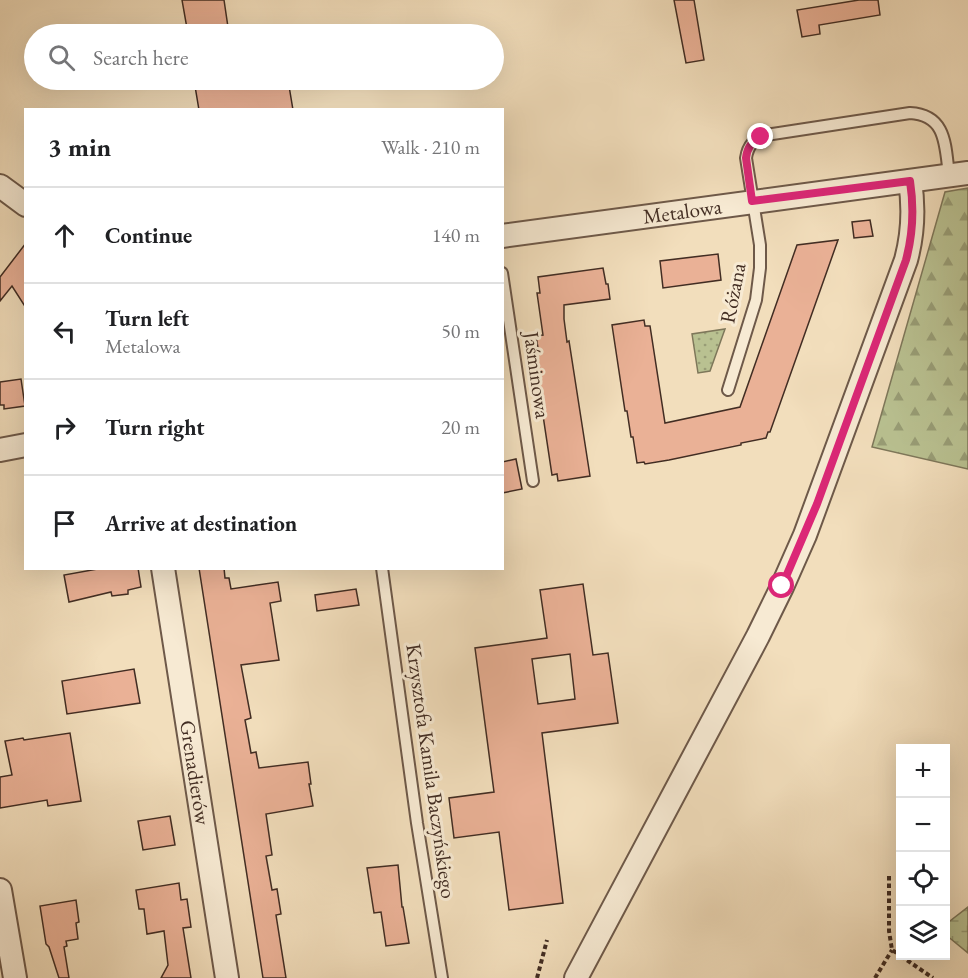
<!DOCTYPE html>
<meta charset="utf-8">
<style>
:root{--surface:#fff;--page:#f2f2f2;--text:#202124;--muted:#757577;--line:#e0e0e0}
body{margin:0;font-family:"EB Garamond",serif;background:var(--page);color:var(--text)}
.controls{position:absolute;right:18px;bottom:18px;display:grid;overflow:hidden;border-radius:0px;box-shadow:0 6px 24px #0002}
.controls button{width:54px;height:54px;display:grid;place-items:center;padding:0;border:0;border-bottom:2px solid var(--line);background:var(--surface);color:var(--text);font:30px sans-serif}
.stop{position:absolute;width:18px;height:18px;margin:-14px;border:4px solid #db2777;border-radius:50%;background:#fff}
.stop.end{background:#db2777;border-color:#fff;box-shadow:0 2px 6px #0008}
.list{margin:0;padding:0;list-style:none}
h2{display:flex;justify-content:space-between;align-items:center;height:78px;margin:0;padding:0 24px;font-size:26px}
h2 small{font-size:20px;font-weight:400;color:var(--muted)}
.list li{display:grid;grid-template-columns:39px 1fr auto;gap:18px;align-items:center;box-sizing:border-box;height:96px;padding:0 24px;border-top:2px solid var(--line)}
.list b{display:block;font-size:22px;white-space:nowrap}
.list p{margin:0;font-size:20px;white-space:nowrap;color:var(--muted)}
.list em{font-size:20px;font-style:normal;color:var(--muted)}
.icon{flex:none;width:33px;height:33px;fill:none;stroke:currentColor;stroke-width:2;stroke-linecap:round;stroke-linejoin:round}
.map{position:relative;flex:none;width:968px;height:978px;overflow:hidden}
.search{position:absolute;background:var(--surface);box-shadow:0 6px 24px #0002;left:24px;top:24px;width:480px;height:66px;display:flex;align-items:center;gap:15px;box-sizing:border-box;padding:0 21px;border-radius:33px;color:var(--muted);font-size:22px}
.panel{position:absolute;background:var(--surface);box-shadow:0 6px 24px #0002;left:24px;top:108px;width:480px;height:462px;border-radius:0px}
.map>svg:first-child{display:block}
</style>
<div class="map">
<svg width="968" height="978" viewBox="0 0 968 978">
<defs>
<pattern id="green-dots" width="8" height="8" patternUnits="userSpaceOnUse" patternTransform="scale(1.5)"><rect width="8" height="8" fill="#b9c191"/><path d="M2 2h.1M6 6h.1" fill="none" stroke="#989d76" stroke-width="1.8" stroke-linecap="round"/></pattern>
<pattern id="forest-firs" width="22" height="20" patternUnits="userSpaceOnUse" patternTransform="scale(1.5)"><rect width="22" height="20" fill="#b9c191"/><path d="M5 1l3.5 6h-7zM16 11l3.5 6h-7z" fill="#989d76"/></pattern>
<pattern id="wetland-marsh" width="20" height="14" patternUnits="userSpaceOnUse" patternTransform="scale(1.5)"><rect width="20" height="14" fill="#b9c191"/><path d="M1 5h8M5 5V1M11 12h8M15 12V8" fill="none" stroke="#989d76"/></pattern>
</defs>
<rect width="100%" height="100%" fill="#f2debc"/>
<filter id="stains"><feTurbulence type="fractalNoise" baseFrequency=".00333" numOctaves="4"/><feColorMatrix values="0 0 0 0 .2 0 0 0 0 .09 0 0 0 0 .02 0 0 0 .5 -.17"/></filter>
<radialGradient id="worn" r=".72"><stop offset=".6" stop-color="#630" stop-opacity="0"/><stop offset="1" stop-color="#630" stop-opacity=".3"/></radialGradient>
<path fill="url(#green-dots)" stroke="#7e775a" stroke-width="1.5" d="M725,329l-15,42 -12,2 -6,-39z"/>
<path fill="url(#forest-firs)" stroke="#7e775a" stroke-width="1.5" d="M968,188v281l-96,-22 73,-255z"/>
<path fill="url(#wetland-marsh)" stroke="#7e775a" stroke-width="1.5" d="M968,907v46l-22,-18v-11z"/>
<g fill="#eab196" stroke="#422d23" stroke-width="1.5" fill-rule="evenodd">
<path d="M182,0h42l5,34h-41z"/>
<path d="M674,0h20l10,60 -18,3z"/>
<path d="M859,0h19l2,15 -61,10 1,9 -18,3 -5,-27z"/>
<path d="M194,80h94l5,30h-94z"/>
<path d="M870,220l3,16 -19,2 -2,-16z"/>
<path d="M838,240l-68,192h-2l-2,6 -25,5v2l-72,15 -24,4 -1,-2 -7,1 -4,-26h-2l-4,-26h-2l-13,-86 32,-5 1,6h5l15,97 75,-16 57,-162z"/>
<path d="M26,243v65l-14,-22 -12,15v-24z"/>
<path d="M718,254l3,26 -58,8 -3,-27z"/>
<path d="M603,268l3,16h2l2,15 -46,6v14l3,23 2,-1 21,135 -32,5 -1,-7 -5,1 -19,-126 5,-1 -2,-12 7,-1 -6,-42h3l-2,-16z"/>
<path d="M21,379l4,27 -21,3v-4h-4v-23z"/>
<path d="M516,459l6,30 -20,4v-31z"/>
<path d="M103,568h35l3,19 -13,3v4l-16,2 -1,-4 -42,10 -5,-27z"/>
<path d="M199,568h25l1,10h4l2,11 47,-7 3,19 -11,2 9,57 -38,5 10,53 -6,2 3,16 3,17 5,-1 3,16 49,-6 3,22h-2l4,22 -47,8 6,41 -6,1 6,34 5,-1 4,25 -5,1 10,63h-23z"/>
<path d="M583,584l10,71 15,-2 10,70 -76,10 21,170 -54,7 -10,-78 -45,6 -5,-40 45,-6 -19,-144 72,-10 -7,-48zM570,654l5,45 -37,5 -6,-45z"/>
<path d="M356,589l3,16 -42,6 -2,-16z"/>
<path d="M134,669l6,34 -73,11 -5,-33z"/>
<path d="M70,733l11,68 -33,5 -1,-6 -47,8v-31l12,-2 -7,-34 18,-3 1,2z"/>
<path d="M170,816l5,29 -32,5 -5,-29z"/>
<path d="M398,865l4,42h1l6,36 -23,3 -5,-34 -7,1 -7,-45z"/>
<path d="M179,883l2,17 6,-1 4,28 -8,1 8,50h-30l7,-13 -4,-34 -17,3 -3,-25h-5l-3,-19z"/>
<path d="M76,900l3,22 -3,1 2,16 -12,2 1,5 -3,1 5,31h-10l-10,-31 -3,-3 -6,-38z"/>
</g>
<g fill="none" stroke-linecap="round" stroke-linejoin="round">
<g stroke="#6e5949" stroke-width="14">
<g id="service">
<path d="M502,273l31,208"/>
<path d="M728,390l28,-90 4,-32v-23l-14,-87c2,-13 8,-19 20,-23l144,-22c37,2 35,33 39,62"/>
<path d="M382,568l35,255 25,155"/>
</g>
</g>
<g stroke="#6e5949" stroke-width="26">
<g id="minor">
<path d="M0,186l26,19"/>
<path id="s1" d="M502,236l466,-63"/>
<path d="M0,450l26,-5"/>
<path id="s2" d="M163,568l64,410"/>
<path d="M0,890l15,88"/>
<path d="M576,978l182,-342 24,-49 23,-52 101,-275c7,-26 8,-53 4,-79"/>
</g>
</g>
<g stroke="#422d23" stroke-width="4" stroke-dasharray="4.5 3" stroke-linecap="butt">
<path d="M889,876v55l3,19 8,5"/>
<path d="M901,956l32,22"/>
<path d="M537,978l10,-38"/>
<path d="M875,978l17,-28"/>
</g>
<use href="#service" stroke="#f7ead3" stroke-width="10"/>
<use href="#minor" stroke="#f7ead3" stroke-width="22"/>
</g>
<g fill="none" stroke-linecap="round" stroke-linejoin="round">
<path stroke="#db2777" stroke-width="8" d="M761,137c-9,4 -14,11 -15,21l6,43 158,-20c4,26 3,53 -4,79l-89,244 -35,82"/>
</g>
<g text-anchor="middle" stroke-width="6" stroke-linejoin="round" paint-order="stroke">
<g font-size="21" fill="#422d23" stroke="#f7ead3">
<text dy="7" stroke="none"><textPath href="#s1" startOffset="182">Metalowa</textPath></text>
<text transform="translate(733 293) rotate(-79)" y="7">Różana</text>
<text transform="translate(537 375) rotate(82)" y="7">Jaśminowa</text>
<text transform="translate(431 771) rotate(82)" y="7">Krzysztofa Kamila Baczyńskiego</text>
<text dy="7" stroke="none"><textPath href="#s2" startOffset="207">Grenadierów</textPath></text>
</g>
</g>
<rect width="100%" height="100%" filter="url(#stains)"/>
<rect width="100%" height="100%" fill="url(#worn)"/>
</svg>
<div class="controls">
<button>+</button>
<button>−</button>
<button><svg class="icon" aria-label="locate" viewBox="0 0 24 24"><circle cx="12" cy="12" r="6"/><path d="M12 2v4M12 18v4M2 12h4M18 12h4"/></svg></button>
<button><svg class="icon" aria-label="layers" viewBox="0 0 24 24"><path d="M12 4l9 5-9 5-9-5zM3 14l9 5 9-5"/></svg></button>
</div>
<div class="stop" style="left:782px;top:586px"></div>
<div class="stop end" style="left:761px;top:137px"></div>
<div class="search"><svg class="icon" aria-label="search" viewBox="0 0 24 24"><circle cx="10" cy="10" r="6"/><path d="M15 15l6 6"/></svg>Search here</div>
<section class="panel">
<h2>3 min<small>Walk · 210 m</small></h2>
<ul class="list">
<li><svg class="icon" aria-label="ahead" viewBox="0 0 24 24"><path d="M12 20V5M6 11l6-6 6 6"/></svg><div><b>Continue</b></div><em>140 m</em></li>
<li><svg class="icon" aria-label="left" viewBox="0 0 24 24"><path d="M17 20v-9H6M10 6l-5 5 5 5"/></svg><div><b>Turn left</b><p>Metalowa</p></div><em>50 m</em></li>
<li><svg class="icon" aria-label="right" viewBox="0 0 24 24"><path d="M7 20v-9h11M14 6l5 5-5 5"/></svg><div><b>Turn right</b></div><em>20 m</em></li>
<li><svg class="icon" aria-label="arrive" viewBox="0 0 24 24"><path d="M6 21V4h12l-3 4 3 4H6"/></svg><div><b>Arrive at destination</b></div></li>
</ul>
</section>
</div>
